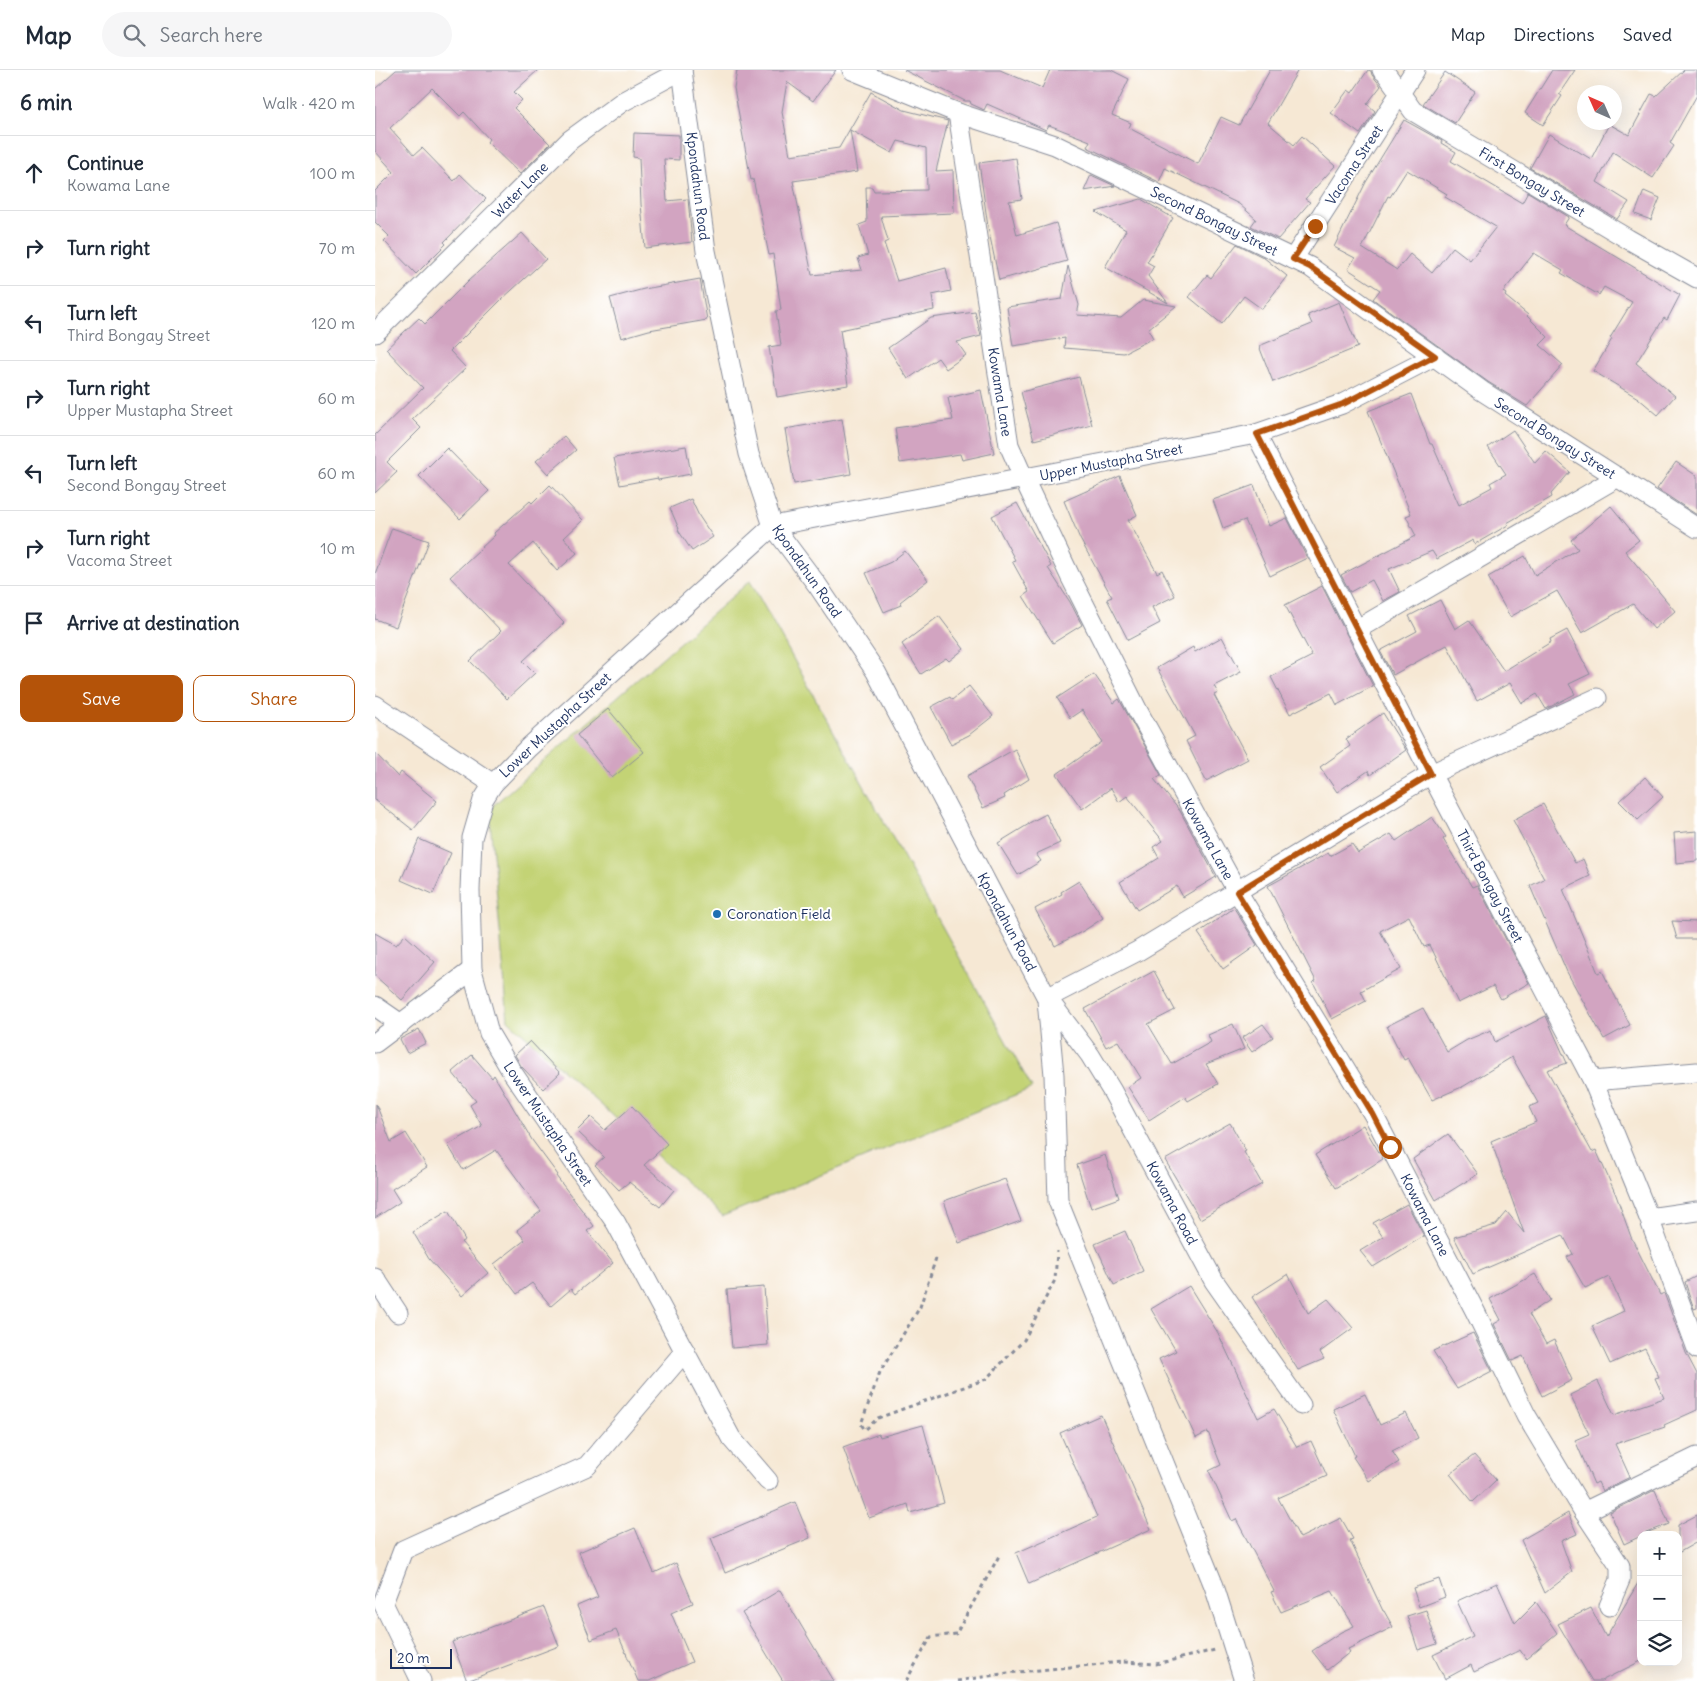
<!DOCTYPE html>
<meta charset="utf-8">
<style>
:root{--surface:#fff;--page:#f6f6f7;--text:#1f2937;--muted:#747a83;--line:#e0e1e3;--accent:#b45309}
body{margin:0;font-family:Delius,sans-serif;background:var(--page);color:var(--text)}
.controls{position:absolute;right:15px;bottom:15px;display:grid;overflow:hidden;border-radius:10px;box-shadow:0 5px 20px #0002}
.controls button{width:45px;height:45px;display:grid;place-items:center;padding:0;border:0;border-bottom:1px solid var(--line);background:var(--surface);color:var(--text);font:25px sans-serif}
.compass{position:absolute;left:1202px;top:15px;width:45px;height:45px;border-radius:50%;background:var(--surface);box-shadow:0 5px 20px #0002;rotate:315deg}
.scale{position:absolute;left:15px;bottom:12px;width:62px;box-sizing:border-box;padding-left:5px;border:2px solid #1b2f5e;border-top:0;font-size:14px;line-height:18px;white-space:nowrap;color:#1b2f5e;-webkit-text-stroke:4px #fff;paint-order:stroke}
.stop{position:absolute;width:15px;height:15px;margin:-11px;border:4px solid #b45309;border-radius:50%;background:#fff}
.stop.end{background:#b45309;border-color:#fff;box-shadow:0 1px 5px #0008}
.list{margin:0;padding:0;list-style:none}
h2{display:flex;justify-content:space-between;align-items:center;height:65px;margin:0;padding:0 20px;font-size:21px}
h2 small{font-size:16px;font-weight:400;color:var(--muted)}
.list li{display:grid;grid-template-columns:32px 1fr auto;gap:15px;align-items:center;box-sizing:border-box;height:75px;padding:0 20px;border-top:1px solid var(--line)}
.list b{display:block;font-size:19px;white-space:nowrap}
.list p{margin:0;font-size:16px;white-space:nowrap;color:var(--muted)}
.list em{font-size:16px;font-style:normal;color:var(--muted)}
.actions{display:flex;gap:10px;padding:15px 20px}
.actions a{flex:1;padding:11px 0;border:1px solid var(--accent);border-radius:10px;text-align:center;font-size:18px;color:var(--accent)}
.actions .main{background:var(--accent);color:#fff}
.icon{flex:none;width:28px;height:28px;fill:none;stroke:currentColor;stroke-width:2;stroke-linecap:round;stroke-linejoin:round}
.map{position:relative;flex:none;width:1322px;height:1611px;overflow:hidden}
header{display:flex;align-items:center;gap:30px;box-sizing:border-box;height:70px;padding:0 25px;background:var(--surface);border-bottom:1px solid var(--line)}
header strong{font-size:24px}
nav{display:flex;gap:28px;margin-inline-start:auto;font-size:18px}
.search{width:350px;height:45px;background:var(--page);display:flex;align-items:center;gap:12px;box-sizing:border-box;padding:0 18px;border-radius:28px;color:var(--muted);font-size:19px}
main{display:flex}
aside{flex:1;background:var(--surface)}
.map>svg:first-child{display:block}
</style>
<header>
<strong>Map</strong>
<div class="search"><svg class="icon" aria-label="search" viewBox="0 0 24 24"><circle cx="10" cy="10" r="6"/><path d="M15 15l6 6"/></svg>Search here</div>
<nav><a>Map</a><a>Directions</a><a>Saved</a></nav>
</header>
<main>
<aside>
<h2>6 min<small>Walk · 420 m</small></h2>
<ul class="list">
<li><svg class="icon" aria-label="ahead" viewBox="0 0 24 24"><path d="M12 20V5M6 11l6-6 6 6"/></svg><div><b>Continue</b><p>Kowama Lane</p></div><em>100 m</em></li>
<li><svg class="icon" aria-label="right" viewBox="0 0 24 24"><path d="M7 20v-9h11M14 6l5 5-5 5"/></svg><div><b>Turn right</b></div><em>70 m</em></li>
<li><svg class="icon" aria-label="left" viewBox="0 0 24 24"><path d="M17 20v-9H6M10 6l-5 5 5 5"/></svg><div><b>Turn left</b><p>Third Bongay Street</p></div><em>120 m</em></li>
<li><svg class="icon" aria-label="right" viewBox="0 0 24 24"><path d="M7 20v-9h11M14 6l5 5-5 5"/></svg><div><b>Turn right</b><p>Upper Mustapha Street</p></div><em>60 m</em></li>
<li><svg class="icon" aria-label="left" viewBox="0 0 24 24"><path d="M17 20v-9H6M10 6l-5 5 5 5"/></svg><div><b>Turn left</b><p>Second Bongay Street</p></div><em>60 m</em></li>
<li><svg class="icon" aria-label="right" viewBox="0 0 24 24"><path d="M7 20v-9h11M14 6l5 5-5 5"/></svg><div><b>Turn right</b><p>Vacoma Street</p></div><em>10 m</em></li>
<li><svg class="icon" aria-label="arrive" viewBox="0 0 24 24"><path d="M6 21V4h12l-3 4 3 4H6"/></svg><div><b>Arrive at destination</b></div></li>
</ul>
<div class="actions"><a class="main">Save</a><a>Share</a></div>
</aside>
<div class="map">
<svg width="1322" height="1611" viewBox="0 0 1322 1611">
<rect width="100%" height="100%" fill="#fff"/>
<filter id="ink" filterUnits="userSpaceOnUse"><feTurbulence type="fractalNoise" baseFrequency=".02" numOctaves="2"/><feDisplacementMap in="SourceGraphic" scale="10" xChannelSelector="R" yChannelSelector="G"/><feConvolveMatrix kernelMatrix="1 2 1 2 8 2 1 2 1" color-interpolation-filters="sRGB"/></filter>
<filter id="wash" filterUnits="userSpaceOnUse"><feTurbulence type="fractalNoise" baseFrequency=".0096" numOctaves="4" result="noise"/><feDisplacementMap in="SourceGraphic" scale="20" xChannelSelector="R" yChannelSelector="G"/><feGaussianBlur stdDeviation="1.12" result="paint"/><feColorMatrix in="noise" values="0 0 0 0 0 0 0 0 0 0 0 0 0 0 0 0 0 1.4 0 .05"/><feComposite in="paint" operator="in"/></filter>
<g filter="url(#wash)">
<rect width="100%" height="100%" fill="#f6e8d4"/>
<path fill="#c3d375" stroke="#6f816a" d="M375,511l282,507 -309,128 -215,-196 -19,-211z"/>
<g id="blocks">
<g fill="#d2a4c1" fill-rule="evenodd">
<path d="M21,0h142l-24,22 8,8 -8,8 36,36 -30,30 -33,-32 2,-3 -25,-27 -4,4 -28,-28 -42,40 24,27 8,-7 32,33 6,-7 26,25 -42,43 2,2 -30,30 -32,-33 5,-5 -14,-14v-31l19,-19 -19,-21v-62z"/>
<path d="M362,0h99l-23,31 -26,-19 -5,30 8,43 49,-7 32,-56 33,18 44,11 -12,50 17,-1 1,43 -73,3 7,25 -4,2 13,38 49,-13 5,23 -19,4 2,15 -94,20 8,55 -71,12 -8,-50 12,-2 -5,-34 5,-1 -8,-56 -4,1 -16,-76 -2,1 -17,-92zM475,60l42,23 6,-12 28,7 1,42 -53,1 -2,-4h-6l1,35 -8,3 9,30 -10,3 4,12 -50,5 -19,-94 64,-9z"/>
<path d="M529,0h96l42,18 8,-18h61l18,9 -17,36 19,8 -2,5 69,36 23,-47 18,8 31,-55h28l-30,53 26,22 8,-9 33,30 -30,33 5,3 -32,37 -27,-13 5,-7 -17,-15 -74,-36 -6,14 -72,-35 3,-6 -41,-16 -3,5 -59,-26 -3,6 -4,-2 -9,-4 -1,-3h-5z"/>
<path d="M993,0l3,1 1,4 9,11 -14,18 8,7 -15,23 -29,-21 17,-23 4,3z"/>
<path d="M1177,0h23l-16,24 3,2 -19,29 -18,-12z"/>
<path d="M1309,0h13v25l-27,48 4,3 -21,32 -40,-26 -16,30 32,20 -12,17 -87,-51 19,-34 42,25 18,-35 20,11 22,-41 5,2z"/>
<path d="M1070,2l30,20 -20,31 -32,-19z"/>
<path d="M1029,50l38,21 -1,2 15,9 -5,9 71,42 6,-11 41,25 -5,8 116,70 -13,25 -3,-2 -28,45 39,33 -17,19 -20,-17 -45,-27 19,-32 -2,-1 22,-36 -28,-15 -5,8 -38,-22 2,-3 -29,-17 -31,39 3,2 -1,2 23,19 -1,1 21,21 -8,8 23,20 -36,41 -39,-24 -115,-83 7,-9 -32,-21 7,-11 -21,-11 32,-65zM1032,100l40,24 -2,3 51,30 -26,33 -17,-13 -21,26 -22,-19 -13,16 -35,-22 26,-52 2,1z"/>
<path d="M259,63l45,2v25l-15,-1 3,42 21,-2 4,43 -47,6 -4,-44 -2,-46 -6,-1z"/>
<path d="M641,88l6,41 -13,2 8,34 39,-12 11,38 -68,19 -11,-53 -9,-64z"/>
<path d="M716,105l24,11 -31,5z"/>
<path d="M1269,121l16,7 -9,22 -16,-6z"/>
<path d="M766,129l32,19 -26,44 7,4 -6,10 20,27 -63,-36 21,-37 -30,-18z"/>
<path d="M147,163l24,26 -45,41 -51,51 16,17 -54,51 9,9 -34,34 10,10 -22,21v-58l48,-47 -37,-39 33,-31 6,6 44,-44z"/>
<path d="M862,174l26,13 24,19 -25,33 -18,-13 -22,28 -33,-27 18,-22 4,3z"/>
<path d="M693,196l11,39 -2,10 44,3 22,-18 33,6 -28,23 5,9 -29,15 -60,-5 1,-10 -52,8 -6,-39 55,-8z"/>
<path d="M325,209l7,41 -58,10 -28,8 -11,-40 34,-9z"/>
<path d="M964,232l19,45 -85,35 -14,-36 53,-22 -4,-9z"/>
<path d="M600,242l6,24 -24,6 9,13 -20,14 -8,-11 -30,21 -20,-31 43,-30z"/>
<path d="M704,307l13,48 -58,15 -13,-48z"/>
<path d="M606,320l13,63 -32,7 -2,-6 -60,9 -5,-35 58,-8 -5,-22z"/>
<path d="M1036,324l19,50h2l27,61 33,-18 -2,-4 16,-9 -18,-27 25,-17 22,33 11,-12 24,21 -19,22 1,3 -45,26 1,2 -33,19 -2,-4 -36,19 -5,-8 -43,18 11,23 -17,9 -11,-21 -22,12 -9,-17 75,-39 -10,-20 5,-2 -43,-103z"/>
<path d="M467,349l9,55 -57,10 -9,-55z"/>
<path d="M189,366l12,14 -28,24 -12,-13z"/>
<path d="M311,376l5,28 -33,6v-2l-38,7 -6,-27z"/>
<path d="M72,378l42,43 -29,28 -41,-43z"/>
<path d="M1301,392l21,14v39l-40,-26z"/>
<path d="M745,406l17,39 -9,5 29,53 5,-3 13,26 -23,11 8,16 -32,17 -21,-41 5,-2 -32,-58 -16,-38z"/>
<path d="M175,415l33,35 -19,18 13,15 -20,18 -24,-28 -24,22 55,58 -41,38 12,12 -28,26 -37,-38 31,-30 -51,-54 45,-42 -1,-2 36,-32 2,2z"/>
<path d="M879,415l15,41 18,-8 20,40 -37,18 -25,-56 -22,8 -10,-28z"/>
<path d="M316,429l8,17 14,21 -21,14 -14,-21 1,-1 -9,-21z"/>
<path d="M642,433l34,63 -3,2 22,34 12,23 -29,18 -30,-47 6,-4 -17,-31 3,-1 -23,-44z"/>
<path d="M1236,436l28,34 -14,11 50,60 -21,18 -21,-25 -51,29 -25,-42 -47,26 -22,-40 37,-21 10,19 43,-26 -7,-9z"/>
<path d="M17,458l37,13 -33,86 -21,-8v-45z"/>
<path d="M530,481l23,29 -28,22 1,3 -17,7 -18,-39 25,-11z"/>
<path d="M947,516l51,100 -36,19 -6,-12 -41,21 -19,-37 41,-21 -27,-51z"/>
<path d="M1065,530l15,29 14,-9 35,51 47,-29 -1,-3 17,-9 23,44 -21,10 6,10 -29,15 -9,-15 -15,9 -12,-20 -33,18 -30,-56 -54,30 -13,-24 37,-20 -8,-15z"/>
<path d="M564,546l25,33 -15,12 -3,-3 -25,16 -19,-30z"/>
<path d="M847,567l19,35 -27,14 4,7 -4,2 34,64 -42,22 -20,-40 9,-5 -38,-68 36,-21 2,5z"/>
<path d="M719,604l20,29 5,-4 42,76 -7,4 26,32 36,66 -33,20 -6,-11 -40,24 -17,-28 39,-24 -6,-11 10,-6 -36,-45 -8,6 -8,-14 -29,21 -25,-35 45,-32 -20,-32 -12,8 -13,-20z"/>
<path d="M594,616l24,30 -24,19 -18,9 -20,-37 19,-10 2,3z"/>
<path d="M233,639l36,43 -32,26 -35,-43z"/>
<path d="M1008,643l23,37 -36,25 -2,-4 -31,21 -17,-25 30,-21 -4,-7z"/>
<path d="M640,679l14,30 -25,16 1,3 -22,10 -16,-32z"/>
<path d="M0,683l23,24 3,-5 36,29 -24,29 -38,-30z"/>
<path d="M1270,707l18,20 -25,23 -19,-19z"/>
<path d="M1168,734l32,59 8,-4 7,17 -27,13 35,84 4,-2 28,54 -26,14 -37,-67 -37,-86 14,-7 -31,-59z"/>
<path d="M671,744l14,29 -24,11 5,7 -23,14 -20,-32 31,-19v-1z"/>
<path d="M1057,747l14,20 -3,2 29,48 5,-2 52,98 -28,16 -8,-13 -35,17 -28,-58 -6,2 -15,-31 -29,15 21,38 -40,22 5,10 -34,18 -19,-37 3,-1 -48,-95 60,-33 2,3 22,-12 6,9 33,-19 5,7z"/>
<path d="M1322,761v30l-21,2 -2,-30z"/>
<path d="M44,769l32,14 -18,41 -32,-14z"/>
<path d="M704,811l24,37 -18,12 -30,16 -20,-37 27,-15 -1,-2z"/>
<path d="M859,838l23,37 -34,24 -25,-36z"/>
<path d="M1297,851l25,1v17h-20z"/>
<path d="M0,863l21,12 9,-10 30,27 -33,38 -27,-24z"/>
<path d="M779,901l21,39 -27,14 24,40 39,-22 -3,-7 25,-11 11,25 -38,15 12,20 -30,17 -3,-4 -36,23 -21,-33 13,-9 -23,-37 -12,6 -21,-38z"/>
<path d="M1048,938l24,44 20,-12 24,-10 4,12 51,-26 21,47 -20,7 45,82 4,-2 20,45 15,42 29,58 4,-2 22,60 11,21v36l-33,15 1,2 -50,17 15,33 -28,14 -4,-9 -4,2 -19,-44 14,-6 -19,-39 28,-14 16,34 50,-17 -9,-20 4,-1 -14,-29 -35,16 -18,-38 32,-15 -15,-34 -24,11 -18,-31 6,-3 -10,-19 -90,39 -19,-37 42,-12 11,-13 17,21 -33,-92 45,-19 -7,-15 9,-4 -26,-46 -48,29 -32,14 -24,-42 -4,2 -17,-34z"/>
<path d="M888,954l10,13 -21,15 -10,-14z"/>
<path d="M44,959l7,14 -19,10 -7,-14z"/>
<path d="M155,971l30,32 -17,16 -22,-23 -6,-11z"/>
<path d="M97,985l20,23 2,-3 38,65 26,35 -2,1 38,50 -7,5 26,32 -38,31 -4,-5 -20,17 -19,-23 -15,11 -23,-30 31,-24 -8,-10 24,-19 -45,-61 -33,20 -15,-25 34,-19 -12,-21 6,-4 -24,-29z"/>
<path d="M1,1034l15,38 15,-9 21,34 -35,22 8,13 -25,16z"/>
<path d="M257,1036l35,38 -23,21 30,25 -14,17 -31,-25 -10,8 -24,-25 9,-8 -27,-26 14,-14 14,13z"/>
<path d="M855,1053l16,28 -2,1 18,32 -62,35 -35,-59z"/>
<path d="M988,1055l20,34 -47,29 -21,-33z"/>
<path d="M1073,1064l30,40 -42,26 -23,-41z"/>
<path d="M730,1085l14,43 -28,10 -14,-43z"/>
<path d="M630,1109l16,42 -62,22 -15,-42z"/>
<path d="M1032,1134l17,32 -51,31 -13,-16 23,-14 -10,-14z"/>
<path d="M73,1141l17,29 -4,2 27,31 -26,23 -33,-37 -16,-27z"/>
<path d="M750,1161l18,40 -29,14 -19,-41z"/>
<path d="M913,1204l20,39 20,-14 25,29 -33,24 4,7 -26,11 -46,-73z"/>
<path d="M1160,1204l15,26 -21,14 17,30 8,-4 18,40 -30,16 -19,-40 -11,5 -18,-37 7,-4 -11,-21z"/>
<path d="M1322,1206v32l-3,1 -9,-27z"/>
<path d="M814,1216l29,47 40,85 16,-9 23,38 14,-6 16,35 -49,22 22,40 41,-20 12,21 -3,1 33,71h1l9,16 -45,22 2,3 -23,18 -15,-19 29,-19 13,-6 -22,-35 -51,21 -10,-20 3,-1 -38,-72 -4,2 -23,-50 12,-6 -13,-33 -12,6 -37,-79 17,-8 -25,-42z"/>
<path d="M389,1217l4,58 -36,3 -5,-58z"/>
<path d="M1098,1263l19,38 -35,18 -24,-38z"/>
<path d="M990,1324l15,31 26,-12 12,25 -26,13 7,11 -30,19 -16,-24 2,-1 -22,-47z"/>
<path d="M726,1345l50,114 -122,55 -13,-31 81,-36 -37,-84z"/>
<path d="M548,1355l21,78 -34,10 -2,-9 -39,14 -26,-71 36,-13 1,3z"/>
<path d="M1099,1385l22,25 -23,22 -23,-28z"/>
<path d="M1280,1420l14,34 -28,11v1l-17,8 -14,-32z"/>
<path d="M420,1432l15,36 -85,35 -14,-35z"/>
<path d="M1193,1443l9,21 -16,7 11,31 -27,21 -24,-53z"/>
<path d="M1322,1445v27l-19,11v-28z"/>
<path d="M260,1458l19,45 22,-10 17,40 -22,10 21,49 -43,19h-11l-22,-51 -25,10 -14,-34 21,-9 -19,-45z"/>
<path d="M1266,1508v83l-40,20h-9l-34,-57 33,-16 15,29z"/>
<path d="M1064,1509l6,18 -26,10 -6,-19z"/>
<path d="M1122,1513l18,40 21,-21 21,31 -31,26 -6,-9 -46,22 -3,-7 -26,14 -12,-24 40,-19 -16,-35z"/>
<path d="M405,1520l54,91h-51l-41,-68z"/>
<path d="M169,1537l15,39 -92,35 -15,-39z"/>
<path d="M1051,1540l11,34 -19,6 -11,-34z"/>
</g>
</g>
</g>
<g filter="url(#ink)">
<use href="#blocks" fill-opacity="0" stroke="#888c99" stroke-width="1"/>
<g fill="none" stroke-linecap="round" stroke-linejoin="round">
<g stroke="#888c99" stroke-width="21">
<g id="street">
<path d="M307,0l24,181 43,203 24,72 45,60 58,86 171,326 43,57 22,36 102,190 87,124"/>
<path d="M477,0l106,43 97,32 255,122 172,124 215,137"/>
<path d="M1007,0l3,2 28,39 215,128 69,39"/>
<path d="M583,43l51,332 15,34 46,97 68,135 99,180 136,223 103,199 50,102 58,97 113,-55"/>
<path d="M918,189l122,-189"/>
<path d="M0,263l195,-193 52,-38 60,-32"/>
<path d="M881,364l175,340 162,307 56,137 48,131"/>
<path d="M398,456l483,-92 86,-30 93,-48"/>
<path d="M981,560l262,-153"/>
<path d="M0,635l118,79"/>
<path d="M672,928l91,-47 293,-177 166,-76"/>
<path d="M672,930l7,75 4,126 156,385 30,95"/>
<path d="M0,936l26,18"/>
<path d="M0,973l97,-73"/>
<path d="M1218,1011l104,-9"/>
<path d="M1274,1148l48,-7"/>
<path d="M0,1208l23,35"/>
<path d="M393,1411l-37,-43 -115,-215 -104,-151 -23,-39 -17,-63 -2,-80 2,-52 11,-38 10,-16 35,-36 245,-222"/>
<path d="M1209,1442l36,54v14l-11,26"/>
<path d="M46,1611l-38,-78 20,-53 184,-84 98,-115"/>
</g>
</g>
<g stroke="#888c99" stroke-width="3" stroke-dasharray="4 4" stroke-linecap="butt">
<path d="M561,1188l-16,49 -40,65 -19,52 4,6 13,-12 108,-39 38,-39 31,-60 2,-29"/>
<path d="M531,1611l25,-44 25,-3 44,-80"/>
<path d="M582,1611l51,-8 114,-11 34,2 59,-14"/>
</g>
<use href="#street" stroke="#fff" stroke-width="19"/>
</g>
</g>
<g fill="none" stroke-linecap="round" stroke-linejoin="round" filter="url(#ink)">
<path stroke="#b45309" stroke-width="6" d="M940,156l-22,33 17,8 125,89 -92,48 -86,30 174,340 -194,118 136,222 17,33"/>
</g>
<circle fill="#1f6fb2" stroke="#fff" stroke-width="2" cx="342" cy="844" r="5"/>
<g text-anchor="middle" stroke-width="4" stroke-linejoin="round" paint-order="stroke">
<g font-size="14" fill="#1b2f5e" stroke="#fff">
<text transform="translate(979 95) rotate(-57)" y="5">Vacoma Street</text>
<text transform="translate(1157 112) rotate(31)" y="5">First Bongay Street</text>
<text transform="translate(323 116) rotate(83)" y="5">Kpondahun Road</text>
<text transform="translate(145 120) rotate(-45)" y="5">Water Lane</text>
<text transform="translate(839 151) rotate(26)" y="5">Second Bongay Street</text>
<text transform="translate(625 322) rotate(81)" y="5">Kowama Lane</text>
<text transform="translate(1180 368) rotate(32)" y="5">Second Bongay Street</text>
<text transform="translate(736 392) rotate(-11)" y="5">Upper Mustapha Street</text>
<text transform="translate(432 501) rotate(55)" y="5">Kpondahun Road</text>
<text transform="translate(180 655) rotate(-43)" y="5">Lower Mustapha Street</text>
<text transform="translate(833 769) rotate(61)" y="5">Kowama Lane</text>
<text transform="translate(1115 816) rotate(62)" y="5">Third Bongay Street</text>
<text transform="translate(632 852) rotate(62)" y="5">Kpondahun Road</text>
<text transform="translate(173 1054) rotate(56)" y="5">Lower Mustapha Street</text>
<text transform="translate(797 1133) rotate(62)" y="5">Kowama Road</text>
<text transform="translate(1050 1145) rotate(63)" y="5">Kowama Lane</text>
</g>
<g font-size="14" fill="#1b2f5e" stroke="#fff" text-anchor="start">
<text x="352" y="849">Coronation Field</text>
</g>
</g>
</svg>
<div class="controls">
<button>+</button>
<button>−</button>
<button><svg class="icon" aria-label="layers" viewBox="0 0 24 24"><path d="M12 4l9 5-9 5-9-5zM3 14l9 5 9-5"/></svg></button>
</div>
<svg class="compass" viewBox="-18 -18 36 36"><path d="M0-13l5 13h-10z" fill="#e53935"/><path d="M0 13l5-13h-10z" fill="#747a83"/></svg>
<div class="scale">20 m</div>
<div class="stop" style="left:1015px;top:1077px"></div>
<div class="stop end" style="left:940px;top:156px"></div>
</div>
</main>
